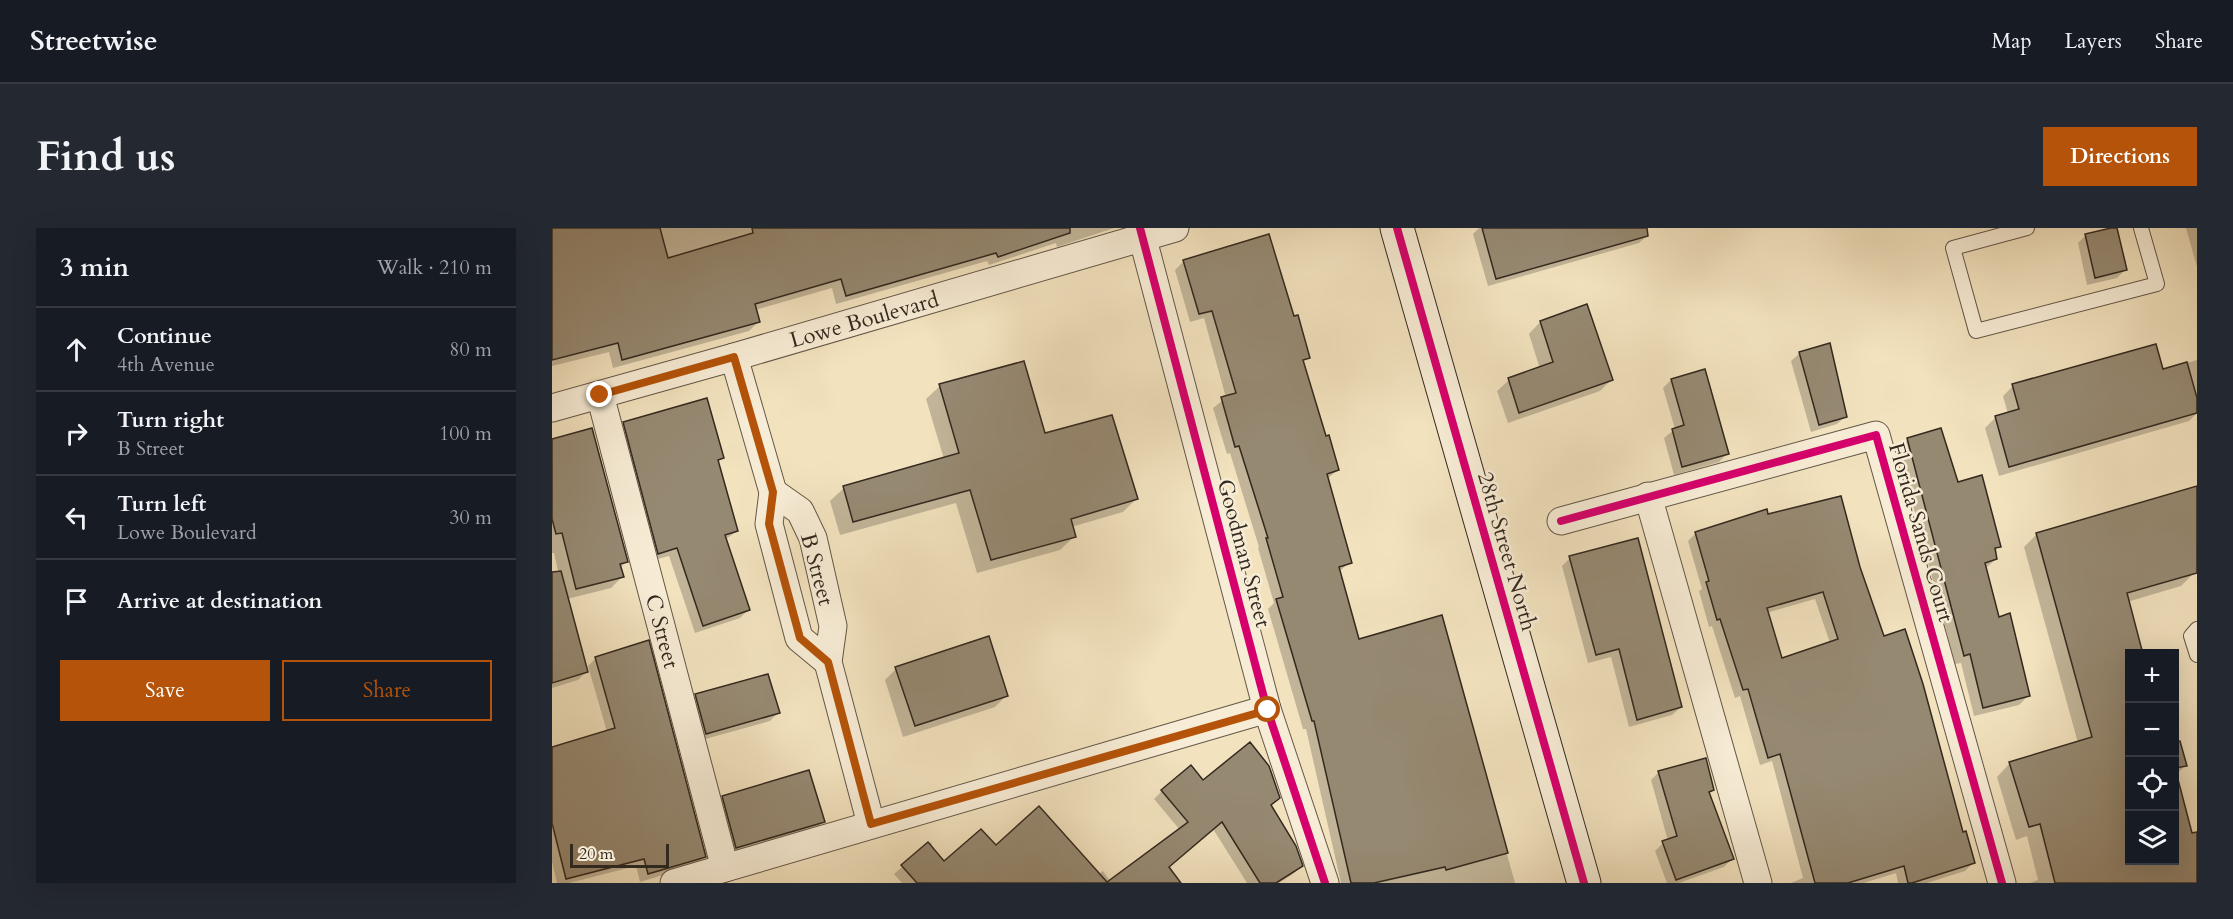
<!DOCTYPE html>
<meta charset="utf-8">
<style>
:root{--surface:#171b24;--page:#242831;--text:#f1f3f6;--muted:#9ea1a6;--line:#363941;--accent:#b45309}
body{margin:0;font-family:Cardo,serif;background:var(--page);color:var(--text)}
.controls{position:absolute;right:18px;bottom:18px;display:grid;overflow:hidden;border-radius:0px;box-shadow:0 6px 24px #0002}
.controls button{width:54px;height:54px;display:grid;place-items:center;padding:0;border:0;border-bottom:2px solid var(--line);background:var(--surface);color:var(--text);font:30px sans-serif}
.scale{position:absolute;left:18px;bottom:15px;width:99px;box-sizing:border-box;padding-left:6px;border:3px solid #33291f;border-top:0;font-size:16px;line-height:21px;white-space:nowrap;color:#33291f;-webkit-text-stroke:4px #f7ecd5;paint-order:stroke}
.stop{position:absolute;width:18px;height:18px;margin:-14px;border:4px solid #b45309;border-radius:50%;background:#fff}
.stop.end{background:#b45309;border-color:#fff;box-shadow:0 2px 6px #0008}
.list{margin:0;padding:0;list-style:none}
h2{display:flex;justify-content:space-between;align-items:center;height:78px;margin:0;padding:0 24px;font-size:26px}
h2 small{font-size:20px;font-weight:400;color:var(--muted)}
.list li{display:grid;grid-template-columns:39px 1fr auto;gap:18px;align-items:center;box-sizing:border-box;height:84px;padding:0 24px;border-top:2px solid var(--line)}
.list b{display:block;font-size:22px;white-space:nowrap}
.list p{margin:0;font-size:20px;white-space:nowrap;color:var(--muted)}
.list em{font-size:20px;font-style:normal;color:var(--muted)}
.actions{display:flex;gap:12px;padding:18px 24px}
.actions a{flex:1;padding:14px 0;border:2px solid var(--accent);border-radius:0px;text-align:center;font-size:21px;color:var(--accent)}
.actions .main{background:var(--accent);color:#fff}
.icon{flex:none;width:33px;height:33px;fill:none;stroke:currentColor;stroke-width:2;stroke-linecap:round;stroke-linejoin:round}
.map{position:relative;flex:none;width:1645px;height:655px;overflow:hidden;border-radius:0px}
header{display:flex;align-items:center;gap:36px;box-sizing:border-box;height:84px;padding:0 30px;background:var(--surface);border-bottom:2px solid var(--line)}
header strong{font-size:28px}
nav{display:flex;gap:33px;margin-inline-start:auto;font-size:21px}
.intro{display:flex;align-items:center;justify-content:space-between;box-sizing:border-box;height:144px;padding:0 36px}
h1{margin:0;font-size:42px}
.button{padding:15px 27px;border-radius:0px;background:var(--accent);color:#fff;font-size:21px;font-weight:700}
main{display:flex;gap:36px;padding:0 36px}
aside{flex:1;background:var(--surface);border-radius:0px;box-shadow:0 6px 24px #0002}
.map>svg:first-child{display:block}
</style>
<header>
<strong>Streetwise</strong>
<nav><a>Map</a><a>Layers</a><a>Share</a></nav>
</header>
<div class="intro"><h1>Find us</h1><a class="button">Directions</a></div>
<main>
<aside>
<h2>3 min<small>Walk · 210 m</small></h2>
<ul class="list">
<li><svg class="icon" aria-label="ahead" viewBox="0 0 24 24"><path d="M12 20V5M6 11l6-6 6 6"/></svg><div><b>Continue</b><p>4th Avenue</p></div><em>80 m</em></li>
<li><svg class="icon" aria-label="right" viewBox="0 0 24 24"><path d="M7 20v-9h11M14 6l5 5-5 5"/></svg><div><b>Turn right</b><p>B Street</p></div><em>100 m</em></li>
<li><svg class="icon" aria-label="left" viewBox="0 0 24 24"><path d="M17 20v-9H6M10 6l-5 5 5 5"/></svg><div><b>Turn left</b><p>Lowe Boulevard</p></div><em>30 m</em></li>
<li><svg class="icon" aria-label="arrive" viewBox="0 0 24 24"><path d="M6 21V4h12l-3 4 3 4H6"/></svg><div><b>Arrive at destination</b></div></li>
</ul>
<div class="actions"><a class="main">Save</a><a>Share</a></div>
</aside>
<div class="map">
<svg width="1645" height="655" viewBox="0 0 1645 655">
<rect width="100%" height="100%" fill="#f2e2be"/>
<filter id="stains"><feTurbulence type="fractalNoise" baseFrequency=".00333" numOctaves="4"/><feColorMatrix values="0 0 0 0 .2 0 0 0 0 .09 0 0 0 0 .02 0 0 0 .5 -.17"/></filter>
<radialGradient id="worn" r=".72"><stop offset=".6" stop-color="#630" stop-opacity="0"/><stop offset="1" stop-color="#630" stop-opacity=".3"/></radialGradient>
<g fill="#0003" fill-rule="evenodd">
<path d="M0,0h562l-57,19 -1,-4 -67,22 -2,-4 -151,43 -4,-16 -77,22 3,12 -9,9 -136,37 -4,-16 -57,14z"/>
<path d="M927,0h167l2,7 -9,8 -151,43 -15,-52z"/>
<path d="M1634,0h11v39z"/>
<path d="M1534,7l39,35 -8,8 -30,7 -9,-42z"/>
<path d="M632,33l109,57 15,39 -6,6 23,74 13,33 -11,9 23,83 -11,10 19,69 83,-24 74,266h-174l-35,-154h-3l-35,-120 6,-6 -16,-55 1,-1 -29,-94 -3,1 -14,-46 13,-10 -22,-80 -14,4 -15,-52z"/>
<path d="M1034,78l26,73 -12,12 -92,32 -11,-32 12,-11 31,-11 -11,-35 11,-12z"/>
<path d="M1248,125l46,63 -9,8 -26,8 -20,-71z"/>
<path d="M1645,132v34h-3l3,19 -8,8 -190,55 -14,-48 10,-10 13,-4 -5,-18 10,-10 149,-16z"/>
<path d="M1119,152l57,73 -9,9 -45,13 -10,-37 11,-9 -12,-41z"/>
<path d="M388,158l104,49 92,64 -13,13 -52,15 3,10 -14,13 -83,23 -21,-70 -116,32 -10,-34 14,-13 100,-29 -18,-60z"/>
<path d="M72,195l98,35 -4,4 19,69 -12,9 23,70 -8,8 -45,15 -26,-77 -19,5 -34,-130z"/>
<path d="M1356,211l49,45 42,62 -5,6 2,7 -10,9 12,50 31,77 -10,10 -45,11 -13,-53 -6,1 -57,-215z"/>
<path d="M0,213l74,121 -6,6 2,9 -11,11 -44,11 19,73 -8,8 -26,8v-83l13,-3 -11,-49h-2z"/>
<path d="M1645,259v83l-16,16 -54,16 3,51v207h44v-116l5,-1 6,23 -10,9 22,80v28h-167l8,-3 -11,-44 -11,4 -19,-63 13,-14 68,-20 -54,-196 13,-13z"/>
<path d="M1215,288l91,51 25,71 90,225 -8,8 -38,12h-29l-2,-10 -32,10h-73l12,-5 -31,-117 -12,4 -20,-69 -5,2 -23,-72 -3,1 -10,-36 3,-2 -14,-48 8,-8zM1263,371l15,44 -49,16 -15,-46z"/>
<path d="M1018,330l111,149 -9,8 -43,12 -18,-70 -23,6 -26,-97z"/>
<path d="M44,430l108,199 -8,8 -56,17 -4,-16 -67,17h-12l-5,-21v-113l55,-17 -19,-66z"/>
<path d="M344,441l111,26 -12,12 -92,30 -18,-57z"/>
<path d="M144,468l82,17 -8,8 -72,20 -10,-37z"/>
<path d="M1107,544l54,18 -5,4 24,65 -8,8 -45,16h-12l-12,-32 8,-8 5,-2 -17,-61z"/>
<path d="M651,554l67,24 31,60 -8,8 -14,9h-32l-34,-54 -45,39 11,15h-213l30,-35 103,26 4,-3 7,10 70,-51 -26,-31 8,-8z"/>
<path d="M171,569l100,25 -8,8 -87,26 -13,-50z"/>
<path d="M379,614l11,41h-40l-8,-9z"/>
</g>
<g fill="#968972" stroke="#33291f" stroke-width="1.5" fill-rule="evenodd">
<path d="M0,0h108l8,30 85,-25 -1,-5h318v5l-72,24 -2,-4 -150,43 -5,-17 -86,25 5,18 -138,38 -4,-17 -66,17z"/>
<path d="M930,0h165l1,8 -152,43z"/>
<path d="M1559,0h6l10,42 -32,8 -10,-44z"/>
<path d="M717,6l25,82 4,-1 12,43 -7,2 23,76 3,-1 10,35 -12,4 25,89 -13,4 20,72 83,-24 66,238 -62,17 -1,-3 -71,16h-23l-37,-162h-2l-36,-122 7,-2 -17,-59h2l-29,-92 -4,1 -14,-50 15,-4 -24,-82 -13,3 -16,-54z"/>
<path d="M1035,76l26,76 -94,33 -11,-35 45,-16 -13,-41z"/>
<path d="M1278,115l17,74 -28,8 -20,-73z"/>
<path d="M1604,116l7,25 24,-7 10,36v15l-188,54 -14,-51 24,-7 -7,-25z"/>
<path d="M472,133l21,72 67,-18 26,84 -67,20 5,18 -85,23 -21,-70 -117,32 -10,-36 116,-33 -20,-69z"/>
<path d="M1153,141l24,85 -47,13 -10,-38 12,-4 -13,-46z"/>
<path d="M155,170l17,60 -6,2 20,71 -13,4 25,75 -47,16 -26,-78 -19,6 -35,-132z"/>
<path d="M40,200l36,134 -8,2 4,13 -48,12 -14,-56 -6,1 -4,-15v-80z"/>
<path d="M1389,200l17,54 24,-7 19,72 -6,1 2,11 -12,4 14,54 11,-4 20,83 -47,12 -13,-54 -6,2 -57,-218z"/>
<path d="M1645,258v87l-70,20 16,61h-13v207h45v-119l5,-1 7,25 -12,2 17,65 5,-1v51h-142l-15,-59 -11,3 -20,-65 83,-25 -56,-204z"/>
<path d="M1289,268l19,71 24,69 21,-7 18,55 40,148 3,-1 9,32 -63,20h-4l-4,-17 -56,17h-33l-35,-129 -12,4 -20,-69 -5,1 -23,-71 -3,1 -11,-38 3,-1 -14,-49 72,-23 1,5zM1271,364l15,47 -56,19 -15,-50z"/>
<path d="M1086,310l44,169 -45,13 -18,-71 -23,6 -27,-99z"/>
<path d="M9,343l27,101 -36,11v-111z"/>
<path d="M437,408l19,60 -93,30 -20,-59z"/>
<path d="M97,412l57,217 -58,17 -4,-15 -78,20 -14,-56v-76l63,-19 -20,-71z"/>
<path d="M216,446l12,39 -74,21 -11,-40z"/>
<path d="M698,514l19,24 11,32 -9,7 25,41 7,20 -27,17h-16l-38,-61 -53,45 12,16h-264l-16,-18 27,-23 16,19 37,-32 15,16 43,-39 68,76 81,-60 -27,-32 30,-25 12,15z"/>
<path d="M1154,530l8,32 -5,2 25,67 -58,21 -14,-39 15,-5 -19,-65z"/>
<path d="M257,542l16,52 -89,26 -14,-52z"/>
</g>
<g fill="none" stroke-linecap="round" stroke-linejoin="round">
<g stroke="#635747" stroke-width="16">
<g id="lane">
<path d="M1475,0l-74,20 23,83 181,-47 -16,-56"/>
<path d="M1645,401l-6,7 6,19"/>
</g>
</g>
<g stroke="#635747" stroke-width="29">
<g id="street">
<path d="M588,0l127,481 58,174"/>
<path d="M182,129l39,135 -4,32 30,114 29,24"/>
<path d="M48,167l125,473"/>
<path d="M0,180l182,-51 441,-129"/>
<path d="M221,264l27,19 13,27 20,88 -5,36 43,162"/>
<path d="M1096,268l110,387"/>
<path d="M1009,293l315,-86 126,448"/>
<path d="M122,655l593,-174"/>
</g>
</g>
<g stroke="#33291f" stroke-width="35">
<path id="secondary" d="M845,0l187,655"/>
</g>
<use href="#lane" stroke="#f7ecd5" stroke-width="14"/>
<use href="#street" stroke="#f7ecd5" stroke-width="27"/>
<use href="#secondary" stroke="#f7ecd5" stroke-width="33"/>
<g stroke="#f7ecd5" stroke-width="11">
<g id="cycleway">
<path d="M588,0l127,481 58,174"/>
<path d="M845,0l187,655"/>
<path d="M1009,293l315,-86 126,448"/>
</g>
</g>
<use href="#cycleway" stroke="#d6006c" stroke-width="8"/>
</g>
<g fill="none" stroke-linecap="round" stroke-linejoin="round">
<path stroke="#b45309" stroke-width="8" d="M48,167l134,-38 39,135 -4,32 31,114 28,24 43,162 397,-114"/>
</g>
<g text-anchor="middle" stroke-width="5" stroke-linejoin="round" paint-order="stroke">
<g font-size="22" fill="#33291f" stroke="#f7ecd5">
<text transform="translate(312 91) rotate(-16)" y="8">Lowe Boulevard</text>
<text transform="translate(1370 304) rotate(74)" y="8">Florida Sands Court</text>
<text transform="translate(956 323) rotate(74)" y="8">28th Street North</text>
<text transform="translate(693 325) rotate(75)" y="8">Goodman Street</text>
<text transform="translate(266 341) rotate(75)" y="8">B Street</text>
<text transform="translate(111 403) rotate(75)" y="8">C Street</text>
</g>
</g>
<rect width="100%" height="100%" filter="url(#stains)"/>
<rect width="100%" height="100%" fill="url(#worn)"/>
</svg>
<div class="controls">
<button>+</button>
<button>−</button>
<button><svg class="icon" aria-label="locate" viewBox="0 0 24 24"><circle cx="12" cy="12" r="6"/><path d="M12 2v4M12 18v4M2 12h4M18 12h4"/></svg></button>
<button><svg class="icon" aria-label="layers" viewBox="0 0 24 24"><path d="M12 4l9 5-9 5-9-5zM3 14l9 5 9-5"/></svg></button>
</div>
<div class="scale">20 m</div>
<div class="stop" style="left:716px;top:482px"></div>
<div class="stop end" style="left:48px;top:167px"></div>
</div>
</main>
